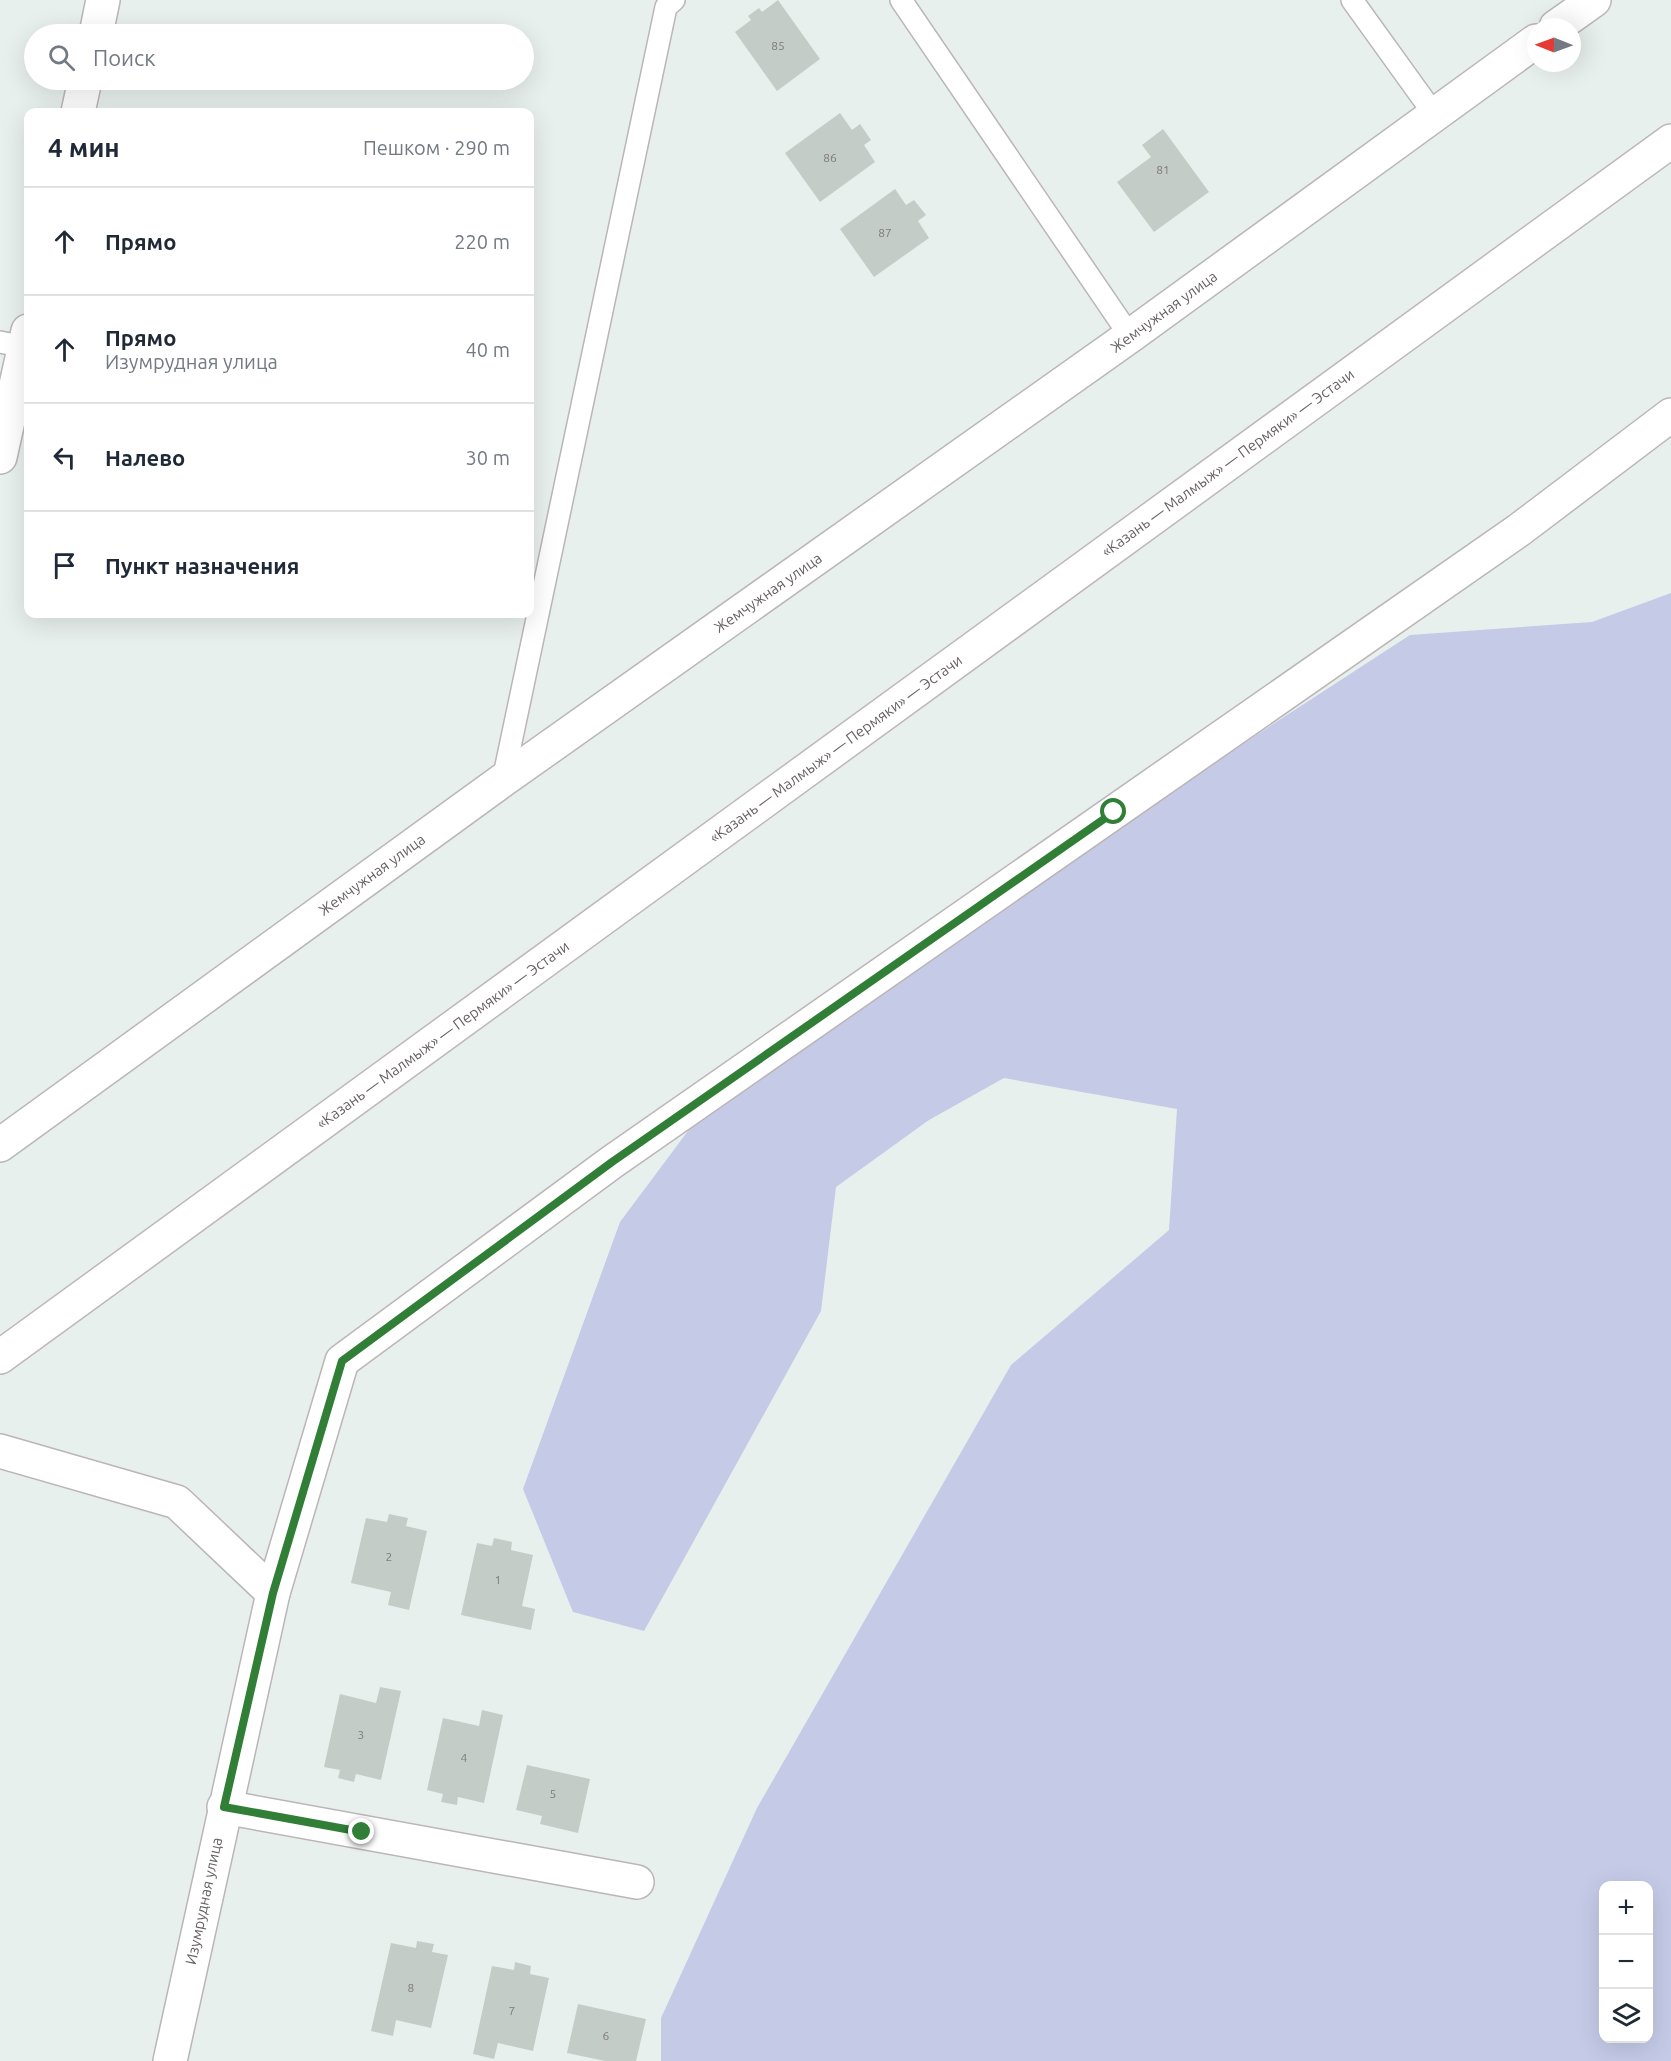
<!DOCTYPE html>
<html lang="ru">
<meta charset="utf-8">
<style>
:root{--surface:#fff;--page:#f6f6f7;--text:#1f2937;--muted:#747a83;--line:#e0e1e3}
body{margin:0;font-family:Ubuntu,sans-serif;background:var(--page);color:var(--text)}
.controls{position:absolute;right:18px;bottom:18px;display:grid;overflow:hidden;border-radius:12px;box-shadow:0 6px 24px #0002}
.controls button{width:54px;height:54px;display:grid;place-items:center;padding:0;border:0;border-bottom:2px solid var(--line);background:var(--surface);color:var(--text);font:30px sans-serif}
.compass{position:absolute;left:1527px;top:18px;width:54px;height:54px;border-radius:50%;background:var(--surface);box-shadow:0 6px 24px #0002;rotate:271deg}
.stop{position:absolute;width:18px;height:18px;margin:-14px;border:4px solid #317e37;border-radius:50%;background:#fff}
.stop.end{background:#317e37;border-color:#fff;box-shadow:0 2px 6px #0008}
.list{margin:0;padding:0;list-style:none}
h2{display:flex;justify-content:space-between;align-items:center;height:78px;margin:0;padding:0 24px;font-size:26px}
h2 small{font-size:20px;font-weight:400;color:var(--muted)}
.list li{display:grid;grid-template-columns:39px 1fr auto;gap:18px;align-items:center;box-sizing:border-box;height:108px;padding:0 24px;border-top:2px solid var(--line)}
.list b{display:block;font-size:22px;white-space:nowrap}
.list p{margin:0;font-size:20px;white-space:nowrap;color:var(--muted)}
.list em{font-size:20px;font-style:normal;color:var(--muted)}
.icon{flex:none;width:33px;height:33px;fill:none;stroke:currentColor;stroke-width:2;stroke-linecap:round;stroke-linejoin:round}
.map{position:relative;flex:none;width:1671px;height:2061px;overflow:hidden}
.search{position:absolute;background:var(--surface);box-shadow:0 6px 24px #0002;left:24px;top:24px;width:510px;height:66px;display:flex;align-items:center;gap:15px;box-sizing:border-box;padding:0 21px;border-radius:33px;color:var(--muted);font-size:22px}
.panel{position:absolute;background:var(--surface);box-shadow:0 6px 24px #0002;left:24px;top:108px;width:510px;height:510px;border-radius:12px}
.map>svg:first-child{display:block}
</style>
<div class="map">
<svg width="1671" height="2061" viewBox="0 0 1671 2061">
<rect width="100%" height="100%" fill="#e8f0ed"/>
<path fill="#c5cae7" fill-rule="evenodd" d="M1671,593v1468h-1010v-43l96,-210 254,-443 158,-135 8,-121 -173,-31 -75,42 -93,67 -15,124 -177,320 -71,-19 -50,-123 97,-267 106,-142 684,-445 182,-13zM1604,1886h44v152h-44z"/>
<g fill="#c4ccc8">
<path d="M778,0l42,59 -43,32 -42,-59 16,-12 -3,-4 11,-8 3,4z"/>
<path d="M840,113l12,17 8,-6 11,16 -7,5 11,17 -55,40 -35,-49z"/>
<path d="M1163,129l46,63 -55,40 -37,-50 34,-25 -9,-12z"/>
<path d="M895,189l11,16 8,-5 12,15 -8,6 11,17 -55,39 -34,-48z"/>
<path d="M389,1514l19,4 -2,8 21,5 -18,79 -21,-5 3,-13 -40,-9 15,-65 21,4z"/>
<path d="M494,1538l18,4 -1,8 22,5 -11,51 13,3 -4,21 -70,-15 16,-72 15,3z"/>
<path d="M380,1687l21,4 -20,89 -25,-6 -2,8 -16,-4 2,-8 -16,-3 16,-73 36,9z"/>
<path d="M482,1710l21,5 -19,88 -26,-6 -1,8 -16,-3 2,-8 -16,-4 16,-72 36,8z"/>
<path d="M527,1765l63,14 -12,54 -38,-9 2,-8 -26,-6z"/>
<path d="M417,1941l17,3 -2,8 16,3 -17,73 -35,-8 -3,16 -22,-5 20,-88 25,5z"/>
<path d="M515,1962l16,4 -1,8 19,4 -16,73 -35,-8 -4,16 -21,-5 19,-88 22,4z"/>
<path d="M578,2004l68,15 -10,42h-31l-38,-8z"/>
</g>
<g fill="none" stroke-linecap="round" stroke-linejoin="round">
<g stroke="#bbb5b8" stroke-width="24">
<g id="lane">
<path d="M901,0l229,336"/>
<path d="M1352,0l82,114"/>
<path d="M0,342l25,5"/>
<path d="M503,780l163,-773 8,-7"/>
</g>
</g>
<g stroke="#bbb5b8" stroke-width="36">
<g id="street">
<path d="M1556,27l38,-27"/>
<path d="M96,34l7,-34"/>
<path d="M78,112l7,-32"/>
<path d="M0,457l28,-126"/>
<path d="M0,1145l503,-365 627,-444 406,-295"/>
<path d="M0,1451l177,51 96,91 -103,468"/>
<path d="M273,1593l69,-232 270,-199 907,-632 152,-115"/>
<path d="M224,1807l413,75"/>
</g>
</g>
<g stroke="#beb6bb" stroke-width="36">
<path id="secondary" d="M0,1357l1671,-1216"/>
</g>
<use href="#lane" stroke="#fff" stroke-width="21"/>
<use href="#street" stroke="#fff" stroke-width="33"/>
<use href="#secondary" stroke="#fff" stroke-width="33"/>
</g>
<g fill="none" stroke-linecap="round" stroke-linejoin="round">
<path stroke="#317e37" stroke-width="8" d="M362,1832l-138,-25 49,-214 69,-232 270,-199 502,-350"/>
</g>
<g text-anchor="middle" stroke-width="6" stroke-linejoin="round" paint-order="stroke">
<g font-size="12" fill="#7e7a7d">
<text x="778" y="50">85</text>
<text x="830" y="162">86</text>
<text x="1163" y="174">81</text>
<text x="885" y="237">87</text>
<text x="389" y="1561">2</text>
<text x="498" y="1584">1</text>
<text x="361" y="1739">3</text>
<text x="464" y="1762">4</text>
<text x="553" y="1798">5</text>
<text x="411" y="1992">8</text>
<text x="512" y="2015">7</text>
<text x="606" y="2040">6</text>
</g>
<g font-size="15" fill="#675f64" stroke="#fff">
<text transform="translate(1164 312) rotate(-36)" y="5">Жемчужная улица</text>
<text transform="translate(1228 463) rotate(-36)" y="5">«Казань — Малмыж» — Пермяки» — Эстачи</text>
<text transform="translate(768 593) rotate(-35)" y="5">Жемчужная улица</text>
<text transform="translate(836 749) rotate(-36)" y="5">«Казань — Малмыж» — Пермяки» — Эстачи</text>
<text transform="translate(372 875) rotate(-36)" y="5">Жемчужная улица</text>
<text transform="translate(443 1035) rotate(-36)" y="5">«Казань — Малмыж» — Пермяки» — Эстачи</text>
<text transform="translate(204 1901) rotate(-78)" y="5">Изумрудная улица</text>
</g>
</g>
</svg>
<div class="controls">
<button>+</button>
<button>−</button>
<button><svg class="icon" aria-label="layers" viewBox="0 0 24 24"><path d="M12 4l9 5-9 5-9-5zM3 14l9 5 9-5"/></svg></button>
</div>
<svg class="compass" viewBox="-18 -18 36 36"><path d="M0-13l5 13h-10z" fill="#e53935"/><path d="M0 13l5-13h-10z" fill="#747a83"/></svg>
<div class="stop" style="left:1114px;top:812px"></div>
<div class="stop end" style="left:362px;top:1832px"></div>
<div class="search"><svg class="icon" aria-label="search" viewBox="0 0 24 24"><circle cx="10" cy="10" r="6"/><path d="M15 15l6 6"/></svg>Поиск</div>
<section class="panel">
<h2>4 мин<small>Пешком · 290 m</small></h2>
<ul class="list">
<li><svg class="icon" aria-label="ahead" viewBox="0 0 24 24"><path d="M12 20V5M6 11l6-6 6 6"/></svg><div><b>Прямо</b></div><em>220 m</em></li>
<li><svg class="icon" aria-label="ahead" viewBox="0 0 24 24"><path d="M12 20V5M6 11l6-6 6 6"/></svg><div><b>Прямо</b><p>Изумрудная улица</p></div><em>40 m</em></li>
<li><svg class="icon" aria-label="left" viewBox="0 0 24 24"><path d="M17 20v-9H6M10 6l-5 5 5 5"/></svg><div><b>Налево</b></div><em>30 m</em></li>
<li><svg class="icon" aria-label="arrive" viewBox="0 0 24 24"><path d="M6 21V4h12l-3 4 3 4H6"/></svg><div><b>Пункт назначения</b></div></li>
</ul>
</section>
</div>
